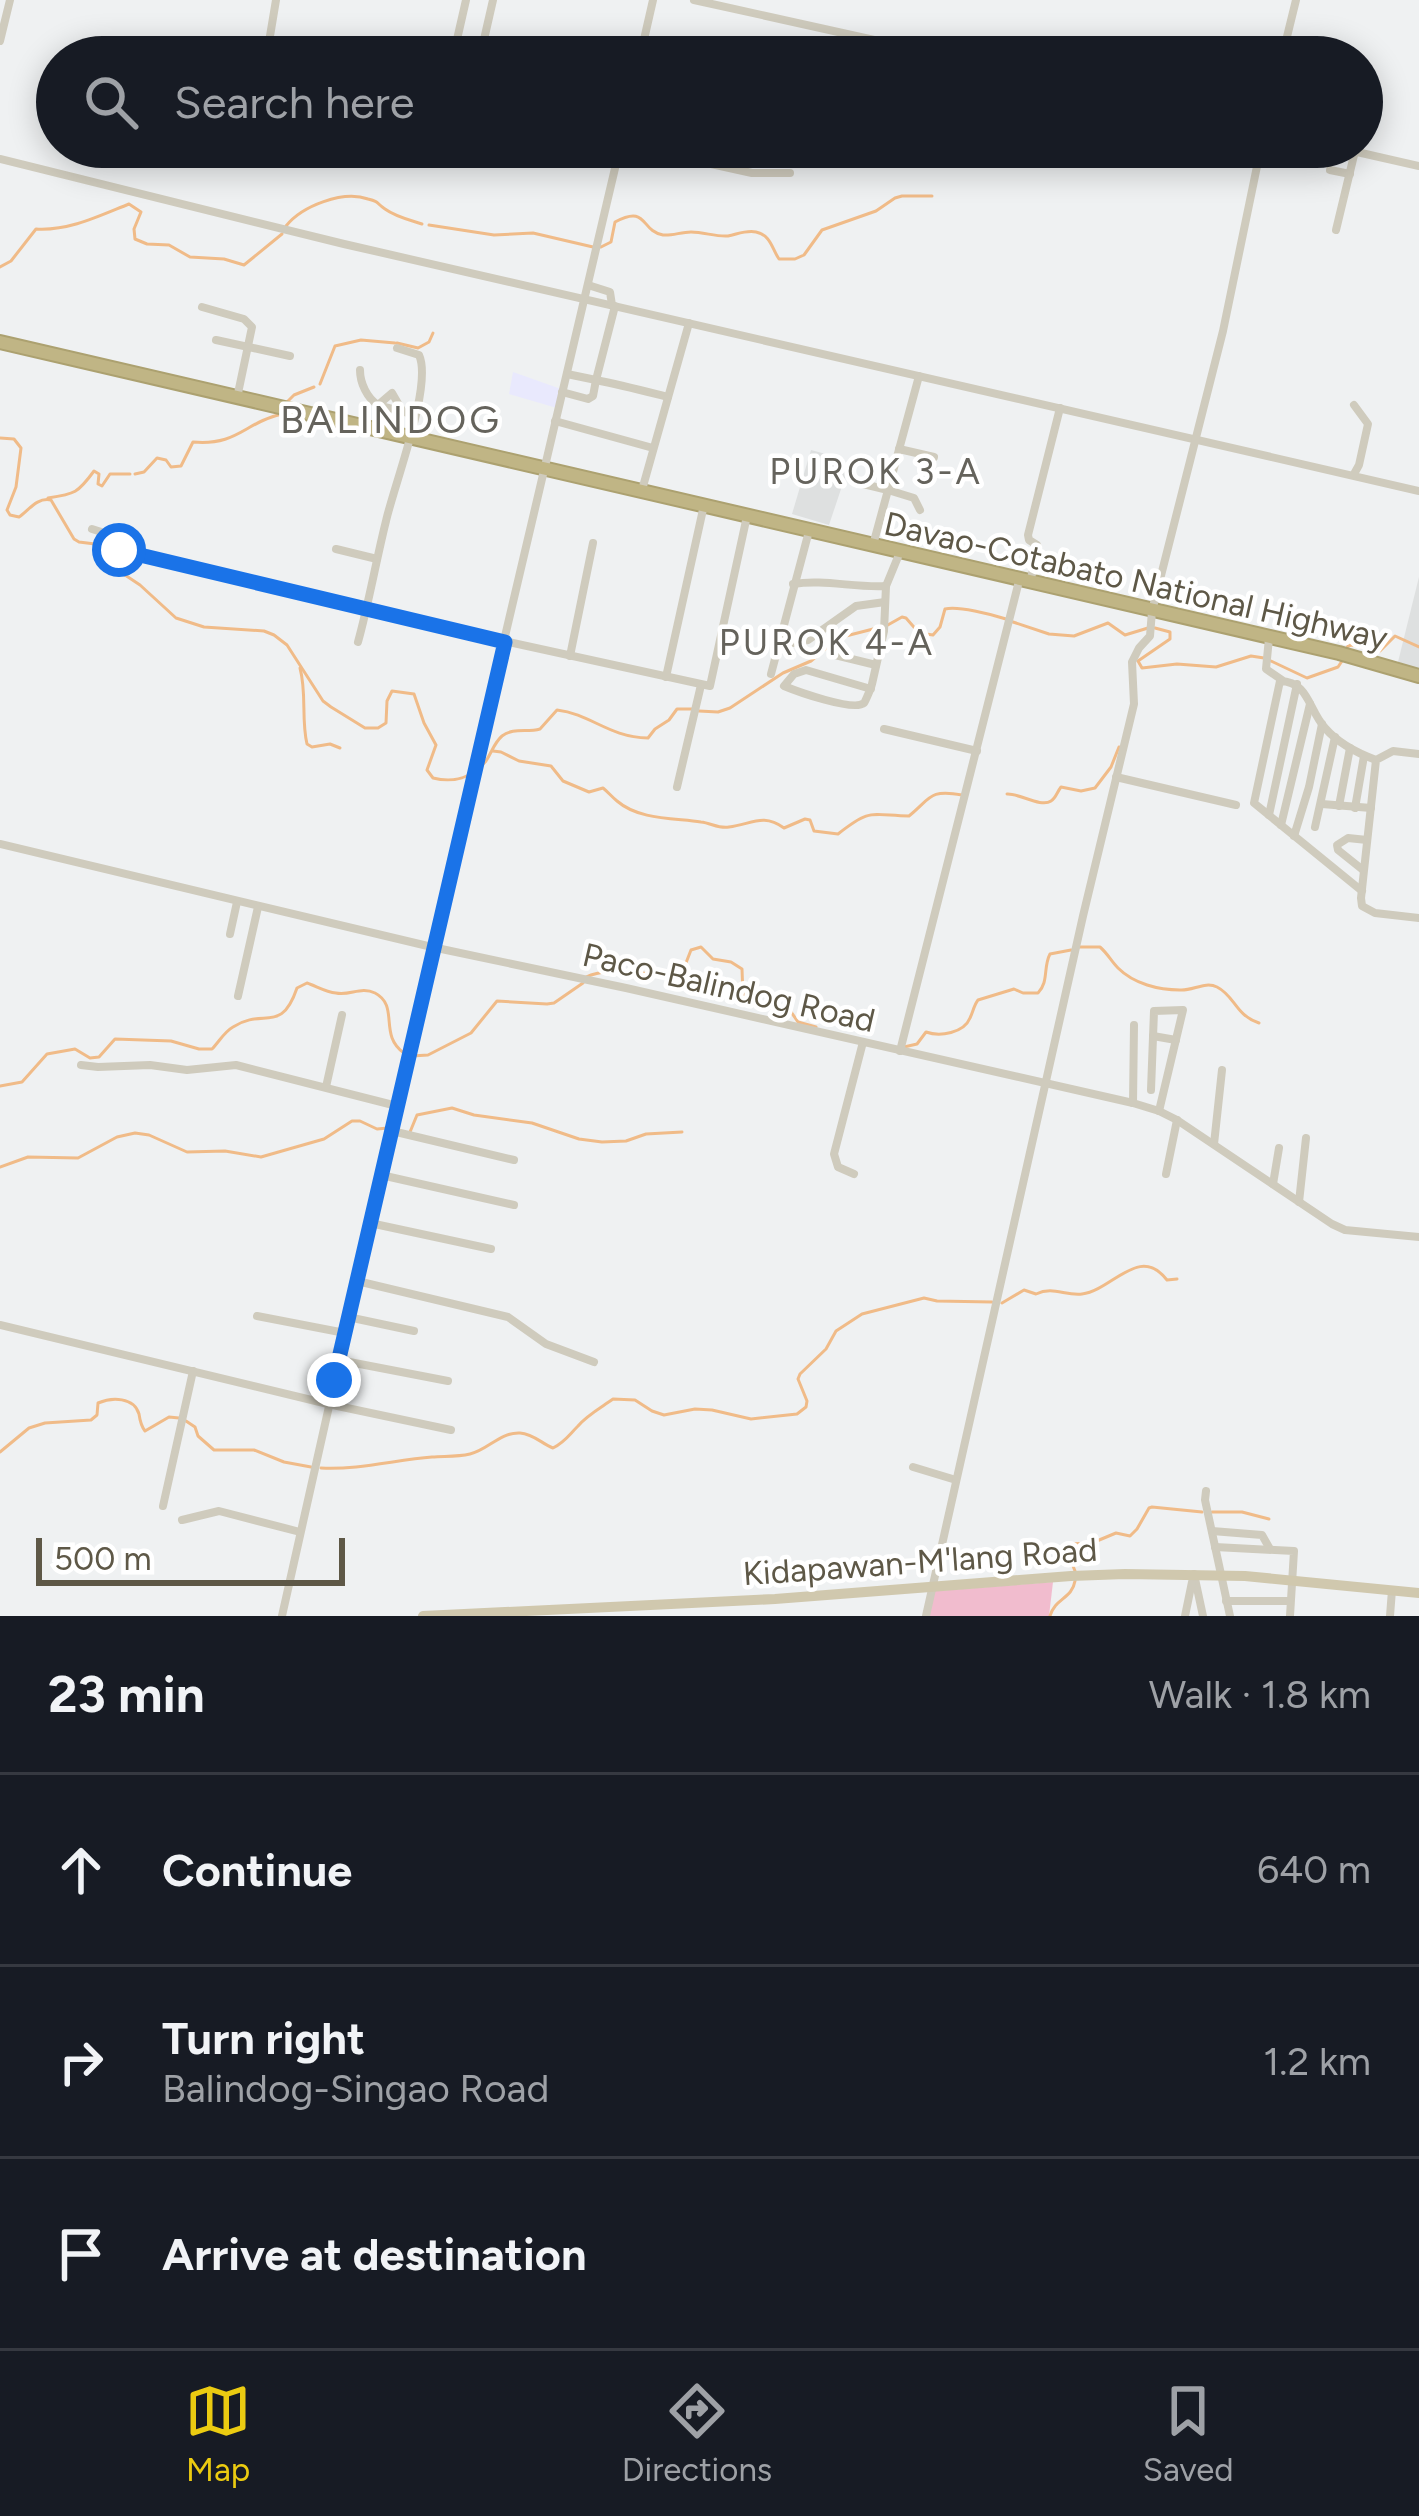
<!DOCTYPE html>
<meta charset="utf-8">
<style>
:root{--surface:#171b24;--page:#242831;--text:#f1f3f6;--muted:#9ea1a6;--line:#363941;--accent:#ebcb11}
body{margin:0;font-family:Figtree,sans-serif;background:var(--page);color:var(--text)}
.scale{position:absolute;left:36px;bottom:30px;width:309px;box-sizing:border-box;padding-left:12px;border:6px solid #5e5847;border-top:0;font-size:33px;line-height:42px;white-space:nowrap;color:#5e5847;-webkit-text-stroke:9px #fff;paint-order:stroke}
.stop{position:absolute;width:36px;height:36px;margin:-27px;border:9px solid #1a73e8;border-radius:50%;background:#fff}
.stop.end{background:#1a73e8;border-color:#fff;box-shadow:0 3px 12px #0008}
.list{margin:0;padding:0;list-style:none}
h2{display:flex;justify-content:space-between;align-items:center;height:156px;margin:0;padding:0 48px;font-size:51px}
h2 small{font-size:39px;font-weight:400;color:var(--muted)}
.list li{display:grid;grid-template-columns:78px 1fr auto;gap:36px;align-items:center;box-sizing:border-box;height:192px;padding:0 48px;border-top:3px solid var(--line)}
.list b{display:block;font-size:45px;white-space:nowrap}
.list p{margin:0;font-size:39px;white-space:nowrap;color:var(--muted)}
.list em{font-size:39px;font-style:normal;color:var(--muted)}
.icon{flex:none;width:66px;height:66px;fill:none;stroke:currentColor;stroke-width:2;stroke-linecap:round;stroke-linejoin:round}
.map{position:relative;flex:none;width:1419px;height:1616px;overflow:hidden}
.search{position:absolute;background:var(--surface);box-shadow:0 6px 30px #0003;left:36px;right:36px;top:36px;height:132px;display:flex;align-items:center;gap:30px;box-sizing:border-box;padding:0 42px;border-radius:66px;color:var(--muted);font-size:45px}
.sheet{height:732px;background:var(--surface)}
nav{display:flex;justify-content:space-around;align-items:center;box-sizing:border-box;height:168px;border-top:3px solid var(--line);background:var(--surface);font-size:33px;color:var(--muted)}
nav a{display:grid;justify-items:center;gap:6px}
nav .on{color:var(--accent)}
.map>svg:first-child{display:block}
</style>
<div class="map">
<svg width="1419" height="1616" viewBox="0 0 1419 1616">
<rect width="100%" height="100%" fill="#eff1f2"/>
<path fill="#e9e9fd" d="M513,372l48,17 -4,19 -48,-14z"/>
<g fill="#dee0e0">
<path d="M811,450l33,9 -3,10 6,2 -18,54 -37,-11z"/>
<path d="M1419,577v92l-21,-7z"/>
</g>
<path fill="#f1bcce" d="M1053,1582l-4,34h-120l6,-25z"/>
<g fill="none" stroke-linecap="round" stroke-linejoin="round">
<g stroke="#f0bb88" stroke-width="3">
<path d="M429,225l65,10 39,-2 60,14"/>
<path d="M286,226c16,-20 57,-36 82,-27 12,3 7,3 17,10 11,8 25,11 37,15"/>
<path d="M601,247l10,-5 4,-20c33,-18 25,9 48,13 9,1 18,-3 28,-3 13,0 25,5 37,4 10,-2 18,-6 28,-4 15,3 16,17 23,27h16l9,-4 18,-25 54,-19 19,-13 7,-2h30"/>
<path d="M0,267l11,-6 25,-32c33,2 63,-13 93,-25l12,8 -7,17 1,10 12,5 22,1 21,12 34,2 20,6 38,-31"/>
<path d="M397,343l21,5 11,-6 4,-9"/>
<path d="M320,384l15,-38 26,-6 34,3"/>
<path d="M286,403l8,-8 20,-8"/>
<path d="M0,438l14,1 7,9 -5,39 -9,23 3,5 9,2c10,-7 18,-20 32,-17l23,39 5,3 16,2 9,17 36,24 36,33 28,9 60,4 10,4 13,10 36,56 8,6 34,21h13l8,-5 1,-22 5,-10 22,3 10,29 12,22 -9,25 6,8c20,5 39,0 53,-17 6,-9 8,-18 16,-25 12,-9 25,-3 38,-7l17,-19c34,4 51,27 91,28l7,-9 14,-9 8,-11h16"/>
<path d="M135,474l9,-2 13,-14 9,2 5,7 10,-1 12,-24c45,4 52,-20 89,-28"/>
<path d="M48,498c27,-4 30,-5 46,-27l5,3 -1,10 4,2 8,-12h20"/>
<path d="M1013,622l36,12 25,2 34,-13 17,12 23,-7"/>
<path d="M886,626l16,-9 4,1 13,15 14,2 7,-8 5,-18c14,-3 45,5 61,10"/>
<path d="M1155,628l15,4v7l-32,22 4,7 35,-4 39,3 35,-11 13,2"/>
<path d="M1345,652l3,-6 4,-1 28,6 15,-15 24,11"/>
<path d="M1271,661l36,17 31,-11 4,-6"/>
<path d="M300,668c7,26 1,51 7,76l5,3 18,-3 10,4"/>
<path d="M699,711l19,1 12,-4 53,-35 28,-12 27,-23 43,-11"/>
<path d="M493,751l8,1 18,9 32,5 12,15 26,11 14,-4c5,4 9,9 14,13 22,19 57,17 84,21 10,1 18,7 28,5 23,-3 34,-14 55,1l21,-9 5,1 4,11 24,3c33,-26 32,-19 71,-18 22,-18 20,-27 53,-21"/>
<path d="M1007,794c12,-1 34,14 44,7 5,-3 6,-9 10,-14l20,4 14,-3 16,-21 8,-20"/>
<path d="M1078,947h22c8,7 11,14 18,21 16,16 41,22 62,22 13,1 25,-9 37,-3 18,9 18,28 42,36"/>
<path d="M586,977c29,-14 67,5 98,-9l7,-18 10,-3 12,12 18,3 11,7 1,27 5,7 22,5 17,-2 11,16 18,5"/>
<path d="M904,1047l13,-3 9,-12c14,5 38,1 44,-14 3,-6 4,-13 8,-18l36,-11 9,4h15c11,-11 5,-26 12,-39l21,-4"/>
<path d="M412,1056l16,-1 43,-22 26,-32 50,3 7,-1 29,-20"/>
<path d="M0,1086l22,-4 25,-28 28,-5 15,9 9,-1 16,-18 56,2 28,8h13c7,-7 12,-17 21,-22 31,-20 48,8 64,-39l10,-5c9,3 19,9 29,10 14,3 25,-7 39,0 25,13 3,42 29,60"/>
<path d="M410,1132l7,-17 35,-7 22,7 58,8 47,16 23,3 24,-1 20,-7 36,-2"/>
<path d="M0,1167l28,-10 50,1 39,-21 18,-4 14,2 38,17 38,-1 36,6 63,-18 28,-18h8l17,8 11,-1"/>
<path d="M1002,1303l22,-13 12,4c17,-8 29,2 46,0 31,-4 57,-50 85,-14l10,-1"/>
<path d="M186,1421l9,6 3,9 16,14h40l30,12 27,5"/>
<path d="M0,1452l29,-24 16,-5 46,-3 6,-5 1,-12c14,-6 36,-6 41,11 1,7 2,12 6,17l24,-14 10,1"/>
<path d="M321,1468c37,2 74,-8 111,-11 13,-1 25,0 38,-3 18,-4 30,-22 50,-21 14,1 22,11 33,15 12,-6 16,-13 25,-22 9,-11 24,-19 35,-27l22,1 17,11 12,4 31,-6 17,1 39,9 46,-5 9,-7 1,-6 -9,-22 2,-5 26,-25 10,-18 26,-17 62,-16 13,3 55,1"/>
<path d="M1212,1512h30l27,7"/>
<path d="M1075,1571l-2,-5 -6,-4 -2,-16 3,-2 24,-1 24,-10 14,3 7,-7 12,-21 3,-1 50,5"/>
<path d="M1050,1616c5,-18 22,-17 25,-35"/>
</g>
<g stroke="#aca170" stroke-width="16">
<path id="highway" d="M0,342l1339,311 80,23"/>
</g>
<g stroke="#cfcbbd" stroke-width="8">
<path d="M694,0l257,57"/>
<path d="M270,36l6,-36"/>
<path d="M0,41l10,-41"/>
<path d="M453,57l13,-57"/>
<path d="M480,57l13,-57"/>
<path d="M640,57l13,-57"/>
<path d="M1282,57l14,-57"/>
<path d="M634,147l118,26h38"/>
<path d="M1335,147l84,19"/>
<path d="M0,159l344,85 1075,247"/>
<path d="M1330,170l20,4"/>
<path d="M1336,230l19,-79"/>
<path d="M588,285l22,7 2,13"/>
<path d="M615,306l-19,74c25,5 48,11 72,17"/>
<path d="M202,307l42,12 8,8 -15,71"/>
<path d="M216,340l74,16"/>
<path d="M360,370c0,13 7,28 18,35"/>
<path d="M562,392l26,7 5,-3 3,-16 -29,-6"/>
<path d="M1354,405l14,19 -9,41 -5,9"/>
<path d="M403,412l-11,-19 -14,12 37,10"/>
<path d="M555,421l98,27"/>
<path d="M899,449l35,8"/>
<path d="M855,482l33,8 31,-114"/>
<path d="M642,490l47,-167"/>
<path d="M92,529l44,14 1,11"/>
<path d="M873,545l15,-55 26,8 6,12"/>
<path d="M336,549l41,10"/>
<path d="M119,550l247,61 344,75 37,-170"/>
<path d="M1030,582l8,-33 -1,-4 -8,-5 -1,-5 32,-127"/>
<path d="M793,584c31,-5 62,4 93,2"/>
<path d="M1269,638l-3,31 16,11"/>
<path d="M358,642c11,-40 18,-81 28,-121 8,-36 47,-136 33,-166l-22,-7"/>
<path d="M777,646l31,-6 48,-34 29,-4"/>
<path d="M835,655l41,10"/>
<path d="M570,656l23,-113"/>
<path d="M771,674l38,-143"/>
<path d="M666,677l38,-172"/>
<path d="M871,689l-65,-19 -12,4 -10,12c12,5 70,26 80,17 1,-1 8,-17 8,-19l12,-53 2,-45 14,-34"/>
<path d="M884,729l93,22"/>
<path d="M1419,754l-26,-3 -17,9 -15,138 1,8 13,7 44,5"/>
<path d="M1116,777l120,28"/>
<path d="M677,787l24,-102"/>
<path d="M1322,804l49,4"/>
<path d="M1339,806l11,-58"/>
<path d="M1355,808l9,-52"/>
<path d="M1269,815l28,-131"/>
<path d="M1281,825l29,-121"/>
<path d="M1315,827l20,-90"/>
<path d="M1294,836l15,-49 13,-63"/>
<path d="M0,844l432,103 194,41 507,115 26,8 18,9 155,104 13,6 74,7"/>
<path d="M1363,870l-25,-20 -1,-5 11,-7 19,2"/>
<path d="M1362,891l-108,-88 26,-122c29,1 28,28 45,47 13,15 32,25 51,32"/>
<path d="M230,934l7,-32"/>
<path d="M238,996l20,-89"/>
<path d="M1153,1036l23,4"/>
<path d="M900,1051l119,-470"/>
<path d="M81,1065l17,2 52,-2 37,5 49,-5 161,41"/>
<path d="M326,1087l16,-72"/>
<path d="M1151,1090l3,-79 29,-1 -24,101"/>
<path d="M1133,1103l1,-78"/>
<path d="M392,1131l122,29"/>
<path d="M1214,1144l8,-74"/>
<path d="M854,1174l-16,-7 -4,-13 29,-112"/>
<path d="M1166,1174l11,-54"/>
<path d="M381,1175l133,30"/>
<path d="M1273,1184l6,-36"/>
<path d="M1299,1202l7,-64"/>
<path d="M370,1223l121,26"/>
<path d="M357,1281l151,36 38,27 48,18"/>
<path d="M257,1316l88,17"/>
<path d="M348,1317l66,14"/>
<path d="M0,1325l328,79 123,26"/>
<path d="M339,1360l109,21"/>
<path d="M913,1467l43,13"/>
<path d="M1206,1491l-1,9 25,116"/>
<path d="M163,1506l30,-135"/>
<path d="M182,1520l37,-9 81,21"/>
<path d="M1212,1531l50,4 8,14"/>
<path d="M1215,1547l79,4 -4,65"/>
<path d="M1194,1574l9,42"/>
<path d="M1226,1601h64"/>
<path d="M282,1616l150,-669 188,-800"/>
<path d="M926,1616l157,-700 51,-212 -2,-42 7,-14 11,-12 2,-25 71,-280 38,-184"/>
<path d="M1185,1616l7,-34"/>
<path d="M1390,1616l2,-26"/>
</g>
<path stroke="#d0c8ae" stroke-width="10" d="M423,1616l352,-17 296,-23 54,-2 120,2 174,17"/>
<use href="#highway" stroke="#c0b585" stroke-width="12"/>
</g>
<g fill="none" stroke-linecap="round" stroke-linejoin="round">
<path stroke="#1a73e8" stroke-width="15" d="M119,550l386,92 -171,738"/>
</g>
<g text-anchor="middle" stroke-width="9" stroke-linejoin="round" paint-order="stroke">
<g font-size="33" fill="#5e5847" stroke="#fff">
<text transform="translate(1136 580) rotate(13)" y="12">Davao-Cotabato National Highway</text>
<text transform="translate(729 987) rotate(13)" y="12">Paco-Balindog Road</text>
<text transform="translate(920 1561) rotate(-4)" y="12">Kidapawan-M'lang Road</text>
</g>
<g font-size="36" letter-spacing="3" fill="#65635c" stroke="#fff">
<text x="876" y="484">PUROK 3-A</text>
<text x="827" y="655">PUROK 4-A</text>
</g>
<g font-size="39" letter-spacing="3" fill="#65635c" stroke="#fff">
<text x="391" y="433">BALINDOG</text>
</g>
</g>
</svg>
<div class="scale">500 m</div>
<div class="stop" style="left:119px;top:550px"></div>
<div class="stop end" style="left:334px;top:1380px"></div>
<div class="search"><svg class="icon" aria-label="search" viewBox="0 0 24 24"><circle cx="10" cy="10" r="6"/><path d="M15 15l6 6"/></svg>Search here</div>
</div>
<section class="sheet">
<h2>23 min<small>Walk · 1.8 km</small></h2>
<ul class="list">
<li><svg class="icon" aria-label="ahead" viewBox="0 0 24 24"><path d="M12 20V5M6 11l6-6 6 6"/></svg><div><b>Continue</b></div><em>640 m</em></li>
<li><svg class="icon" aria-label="right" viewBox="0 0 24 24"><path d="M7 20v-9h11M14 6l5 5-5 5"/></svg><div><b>Turn right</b><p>Balindog-Singao Road</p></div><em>1.2 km</em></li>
<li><svg class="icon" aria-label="arrive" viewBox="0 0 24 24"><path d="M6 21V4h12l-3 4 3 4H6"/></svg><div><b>Arrive at destination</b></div></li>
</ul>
</section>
<nav>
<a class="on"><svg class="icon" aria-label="map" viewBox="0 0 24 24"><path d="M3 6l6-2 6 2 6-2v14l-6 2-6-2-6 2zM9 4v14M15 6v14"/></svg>Map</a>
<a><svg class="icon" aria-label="directions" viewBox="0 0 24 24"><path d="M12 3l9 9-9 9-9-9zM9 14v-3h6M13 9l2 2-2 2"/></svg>Directions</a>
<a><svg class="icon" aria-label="saved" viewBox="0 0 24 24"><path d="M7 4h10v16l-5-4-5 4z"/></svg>Saved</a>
</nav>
